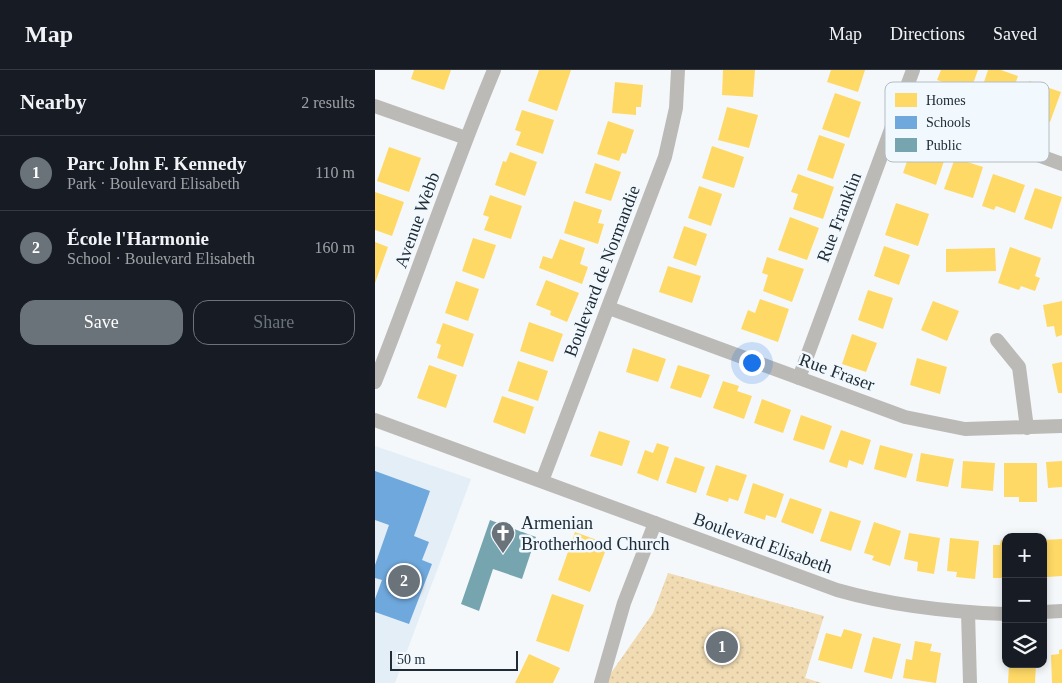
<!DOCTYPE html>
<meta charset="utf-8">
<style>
:root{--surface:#171b24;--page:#242831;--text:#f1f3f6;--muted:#9ea1a6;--line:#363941;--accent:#6b737a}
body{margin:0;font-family:"Times New Roman",serif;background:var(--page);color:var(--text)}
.controls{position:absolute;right:15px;bottom:15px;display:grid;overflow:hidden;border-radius:10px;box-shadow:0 2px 8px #0003}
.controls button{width:45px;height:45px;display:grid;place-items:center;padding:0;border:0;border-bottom:1px solid var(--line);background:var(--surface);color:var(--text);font:25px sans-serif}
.scale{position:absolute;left:15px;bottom:12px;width:128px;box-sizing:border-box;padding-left:5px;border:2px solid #202c35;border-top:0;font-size:14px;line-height:18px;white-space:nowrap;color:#202c35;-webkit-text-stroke:4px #f2f9fe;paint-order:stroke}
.you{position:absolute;left:376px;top:292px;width:18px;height:18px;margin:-12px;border:4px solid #fff;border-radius:50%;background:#1a73e8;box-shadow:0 0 0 8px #1a73e833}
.badge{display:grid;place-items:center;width:32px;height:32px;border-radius:50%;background:var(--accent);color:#fff;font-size:16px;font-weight:700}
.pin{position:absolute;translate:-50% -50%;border:2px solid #fff;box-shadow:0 1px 5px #0006}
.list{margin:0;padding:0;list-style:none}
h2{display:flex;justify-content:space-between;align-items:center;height:65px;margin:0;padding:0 20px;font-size:21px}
h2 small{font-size:16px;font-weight:400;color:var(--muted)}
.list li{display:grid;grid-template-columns:32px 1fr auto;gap:15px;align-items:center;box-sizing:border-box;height:75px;padding:0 20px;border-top:1px solid var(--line)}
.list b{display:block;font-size:19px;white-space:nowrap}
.list p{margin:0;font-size:16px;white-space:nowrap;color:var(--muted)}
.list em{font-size:16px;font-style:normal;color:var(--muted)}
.actions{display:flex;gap:10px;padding:15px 20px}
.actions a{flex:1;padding:11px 0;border:1px solid var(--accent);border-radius:15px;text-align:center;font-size:18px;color:var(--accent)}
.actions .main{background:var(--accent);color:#fff}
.icon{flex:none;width:28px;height:28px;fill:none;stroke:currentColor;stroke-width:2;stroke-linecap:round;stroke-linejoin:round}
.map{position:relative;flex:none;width:687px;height:613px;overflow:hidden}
header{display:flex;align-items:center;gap:30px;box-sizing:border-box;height:70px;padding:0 25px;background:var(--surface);border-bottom:1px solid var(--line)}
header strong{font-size:24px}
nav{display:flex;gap:28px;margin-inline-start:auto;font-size:18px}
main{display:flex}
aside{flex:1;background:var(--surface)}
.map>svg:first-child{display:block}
</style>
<header>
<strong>Map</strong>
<nav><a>Map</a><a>Directions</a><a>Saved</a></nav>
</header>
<main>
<aside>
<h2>Nearby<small>2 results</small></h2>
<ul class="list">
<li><span class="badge">1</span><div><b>Parc John F. Kennedy</b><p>Park · Boulevard Elisabeth</p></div><em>110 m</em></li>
<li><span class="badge">2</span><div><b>École l'Harmonie</b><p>School · Boulevard Elisabeth</p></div><em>160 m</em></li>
</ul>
<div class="actions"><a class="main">Save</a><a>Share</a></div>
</aside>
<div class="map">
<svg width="687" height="613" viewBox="0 0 687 613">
<defs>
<pattern id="park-dots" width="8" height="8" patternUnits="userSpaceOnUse" patternTransform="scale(1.25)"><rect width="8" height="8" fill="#f1dbb2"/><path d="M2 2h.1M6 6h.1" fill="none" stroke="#cebc9a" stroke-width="1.8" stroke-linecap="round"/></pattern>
</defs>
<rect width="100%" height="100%" fill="#f5f8fb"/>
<path fill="#e4eef6" d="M0,376l96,33 -76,204h-20z"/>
<path fill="url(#park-dots)" d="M293,503l156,43 -19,62 17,5h-218l49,-70z"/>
<g fill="#ffd966">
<path d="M39,0h37l-7,20 -33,-11z"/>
<path d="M164,0h32l-14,41 -29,-10z"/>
<path d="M348,0h32l-2,27 -31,-2z"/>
<path d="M456,0h34l-7,22 -31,-10z"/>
<path d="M566,0h37l-8,22 -33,-12z"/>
<path d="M613,0h13l17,6 -11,31 -28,-10z"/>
<path d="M654,11l32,11 -11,30 -32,-12z"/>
<path d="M240,12l28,3 -2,22h-5v8l-24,-2z"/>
<path d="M460,23l26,9 -12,36 -27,-9z"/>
<path d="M352,37l31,8 -9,33 -31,-8z"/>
<path d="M147,40l32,10 -11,34 -27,-9 5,-13 -6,-2z"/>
<path d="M233,51l26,9 -8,24 -4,-1 -3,8 -22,-7z"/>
<path d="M444,65l26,9 -12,35 -26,-9z"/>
<path d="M538,74l33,11 -10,30 -33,-12z"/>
<path d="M337,76l32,11 -10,31 -32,-10z"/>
<path d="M14,77l32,11 -12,34 -32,-11z"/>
<path d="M135,82l27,10 -12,34 -30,-11 8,-24 3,1z"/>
<path d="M580,88l28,9 -10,31 -29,-9z"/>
<path d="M220,93l26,9 -10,29 -26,-8z"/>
<path d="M423,104l36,13 -11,32 -30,-10 5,-15 -7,-2z"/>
<path d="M618,104l32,11 -10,28 -19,-7 -2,4 -12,-4z"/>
<path d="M324,116l23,8 -11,32 -23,-8z"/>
<path d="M660,118l27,9 -10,32 -28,-10z"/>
<path d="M0,122l29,10 -12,34 -17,-6z"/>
<path d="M115,125l32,11 -11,33 -27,-9 5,-13 -6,-2z"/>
<path d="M199,131l28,9 -4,13 6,1 -6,20 -34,-11z"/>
<path d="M521,133l33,11 -11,32 -33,-11z"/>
<path d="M415,147l29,11 -12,32 -29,-10z"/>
<path d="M309,156l23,8 -11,32 -23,-8z"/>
<path d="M98,168l23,7 -12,34 -22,-8z"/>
<path d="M185,169l25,9 -5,16 8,3 -6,17 -43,-16 4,-12 9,3z"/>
<path d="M0,172l13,5 -13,36z"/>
<path d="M509,176l26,9 -11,30 -25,-9z"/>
<path d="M635,177l31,11 -6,18 5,2 -5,13 -14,-5 -2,4 -21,-7z"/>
<path d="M620,178l1,23 -50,1v-23z"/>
<path d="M392,187l37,12 -12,33 -29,-11 5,-16 -6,-2z"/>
<path d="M293,196l33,10 -9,27 -33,-11z"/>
<path d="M171,210l33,13 -12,29 -17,-7 1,-4 -15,-6z"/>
<path d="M81,211l23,8 -11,32 -23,-8z"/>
<path d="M493,220l25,8 -10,31 -25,-9z"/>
<path d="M385,229l29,10 -11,33 -37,-13 7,-19 7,3z"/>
<path d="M558,231l26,10 -12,30 -26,-11z"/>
<path d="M687,231v34l-6,2 -2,-11 -7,1 -4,-22z"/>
<path d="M154,252l34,12 -10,28 -33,-11z"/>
<path d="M68,253l31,11 -11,33 -26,-9 4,-13 -5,-2z"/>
<path d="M477,264l25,9 -11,29 -24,-8z"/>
<path d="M258,278l33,11 -8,23 -32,-10z"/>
<path d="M542,288l30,9 -7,27 -30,-9z"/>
<path d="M143,291l30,10 -10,30 -30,-10z"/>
<path d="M687,292v31h-4l-6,-29z"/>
<path d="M54,295l28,10 -11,33 -29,-10z"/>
<path d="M303,295l32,10 -9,23 -31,-10z"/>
<path d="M348,311l16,5 -2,5 15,5 -8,23 -31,-11z"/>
<path d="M127,326l32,11 -9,27 -32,-12z"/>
<path d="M387,329l29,11 -8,23 -29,-10z"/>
<path d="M426,345l31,11 -8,24 -31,-10z"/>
<path d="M466,360l30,10 -8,25 -14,-5 -2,8 -18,-6z"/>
<path d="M224,361l31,10 -8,25 -32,-10z"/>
<path d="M282,373l12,4 -11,34 -21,-8 8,-23 8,3z"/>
<path d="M505,375l33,9 -7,24 -32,-9z"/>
<path d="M546,383l33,6 -6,28 -32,-6z"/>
<path d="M300,387l30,10 -9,26 -30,-10z"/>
<path d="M588,391l32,2 -2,28 -32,-3z"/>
<path d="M687,391v26l-14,1 -2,-26z"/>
<path d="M629,393h33v39h-18v-5h-15z"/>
<path d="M341,395l31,10 -9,26 -9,-3 -1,4 -22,-7z"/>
<path d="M378,413l31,11 -8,24 -10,-3 -1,5 -21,-7z"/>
<path d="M415,428l32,11 -9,25 -32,-12z"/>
<path d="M455,441l31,10 -10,30 -31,-10z"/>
<path d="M499,452l27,9 -11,35 -18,-6 2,-4 -10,-3z"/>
<path d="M200,462l33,12 -18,48 -32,-12z"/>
<path d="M534,463l31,5 -6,36 -17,-3 1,-9 -14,-3z"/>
<path d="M575,468l29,3 -4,38 -19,-2 1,-5 -10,-1z"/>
<path d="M687,469v37l-15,1 -1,-5h-3v-32z"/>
<path d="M626,470h5v38h-13v-33h7z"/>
<path d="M177,524l32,11 -15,47 -33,-11z"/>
<path d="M469,559l18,5 -10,35 -34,-9 8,-27 15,4z"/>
<path d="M498,567l28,7 -9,35 -28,-7z"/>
<path d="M540,571l17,3 -2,7 11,2 -5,30 -33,-5 3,-19 6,1z"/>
<path d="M687,579v34h-10l-1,-28 8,-1v-4z"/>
<path d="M154,584l31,14 -7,15h-38z"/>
<path d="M634,594h27l-1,19h-27z"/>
</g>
<path fill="#6fa8dc" d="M0,401l55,20 -16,45 15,6 -7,18 10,4 -23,60 -34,-12v-13l7,-19 -7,-2v-13l14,-40 -14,-5z"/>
<path fill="#76a5af" d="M115,450l46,17 -14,42 -29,-10 -14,42 -18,-7z"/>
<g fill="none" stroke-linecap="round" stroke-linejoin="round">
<g stroke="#bcbab6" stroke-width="14">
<path d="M526,35l161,59"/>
<path d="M0,36l91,32"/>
<path d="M234,238l296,109 60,12 97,-3"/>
<path d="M622,270l22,27 8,61"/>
<path d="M424,308l114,-308"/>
<path d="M0,312c41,-103 76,-209 119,-312"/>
<path d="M0,350l462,170c56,16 111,22 169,24"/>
<path d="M167,411l123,-324 11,-49 2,-38"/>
<path d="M593,542l2,71"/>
<path d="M668,542l19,-1"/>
<path d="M226,613l23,-80 31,-80"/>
</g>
</g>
<defs>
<g id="church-pin" transform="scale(1.25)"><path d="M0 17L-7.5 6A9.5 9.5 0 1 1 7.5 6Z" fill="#6b737a" stroke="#f2f9fe"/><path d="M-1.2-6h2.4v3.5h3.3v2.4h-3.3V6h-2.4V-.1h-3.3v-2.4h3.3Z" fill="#fff"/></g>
</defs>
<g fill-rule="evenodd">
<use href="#church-pin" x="128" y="463"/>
</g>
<g text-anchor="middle" stroke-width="5" stroke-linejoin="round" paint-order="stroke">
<g font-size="18" fill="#202c35" stroke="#f2f9fe">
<text transform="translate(464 147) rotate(-69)" y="6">Rue Franklin</text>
<text transform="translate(42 150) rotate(-70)" y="6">Avenue Webb</text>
<text transform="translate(227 201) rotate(-69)" y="6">Boulevard de Normandie</text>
<text transform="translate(462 302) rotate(20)" y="6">Rue Fraser</text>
<text transform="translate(388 473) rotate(20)" y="6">Boulevard Elisabeth</text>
</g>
<g font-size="18" fill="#202c35" stroke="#f2f9fe" text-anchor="start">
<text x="146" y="459">Armenian<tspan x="146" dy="21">Brotherhood Church</tspan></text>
</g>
</g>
<rect x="510" y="12" width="164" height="80" rx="8" fill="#f2f9fe" stroke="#b3bcc2" stroke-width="1"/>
<rect x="520" y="23" width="22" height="14" fill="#ffd966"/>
<rect x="520" y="46" width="22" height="13" fill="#6fa8dc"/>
<rect x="520" y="68" width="22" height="14" fill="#76a5af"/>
<g font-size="14" fill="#202c35">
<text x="551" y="35">Homes</text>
<text x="551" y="57">Schools</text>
<text x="551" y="80">Public</text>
</g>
</svg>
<div class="controls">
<button>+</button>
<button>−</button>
<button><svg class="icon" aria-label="layers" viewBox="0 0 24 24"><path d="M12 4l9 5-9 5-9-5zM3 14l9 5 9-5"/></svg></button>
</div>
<div class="scale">50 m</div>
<div class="you"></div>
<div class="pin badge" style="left:347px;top:577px">1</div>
<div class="pin badge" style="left:29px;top:511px">2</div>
</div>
</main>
